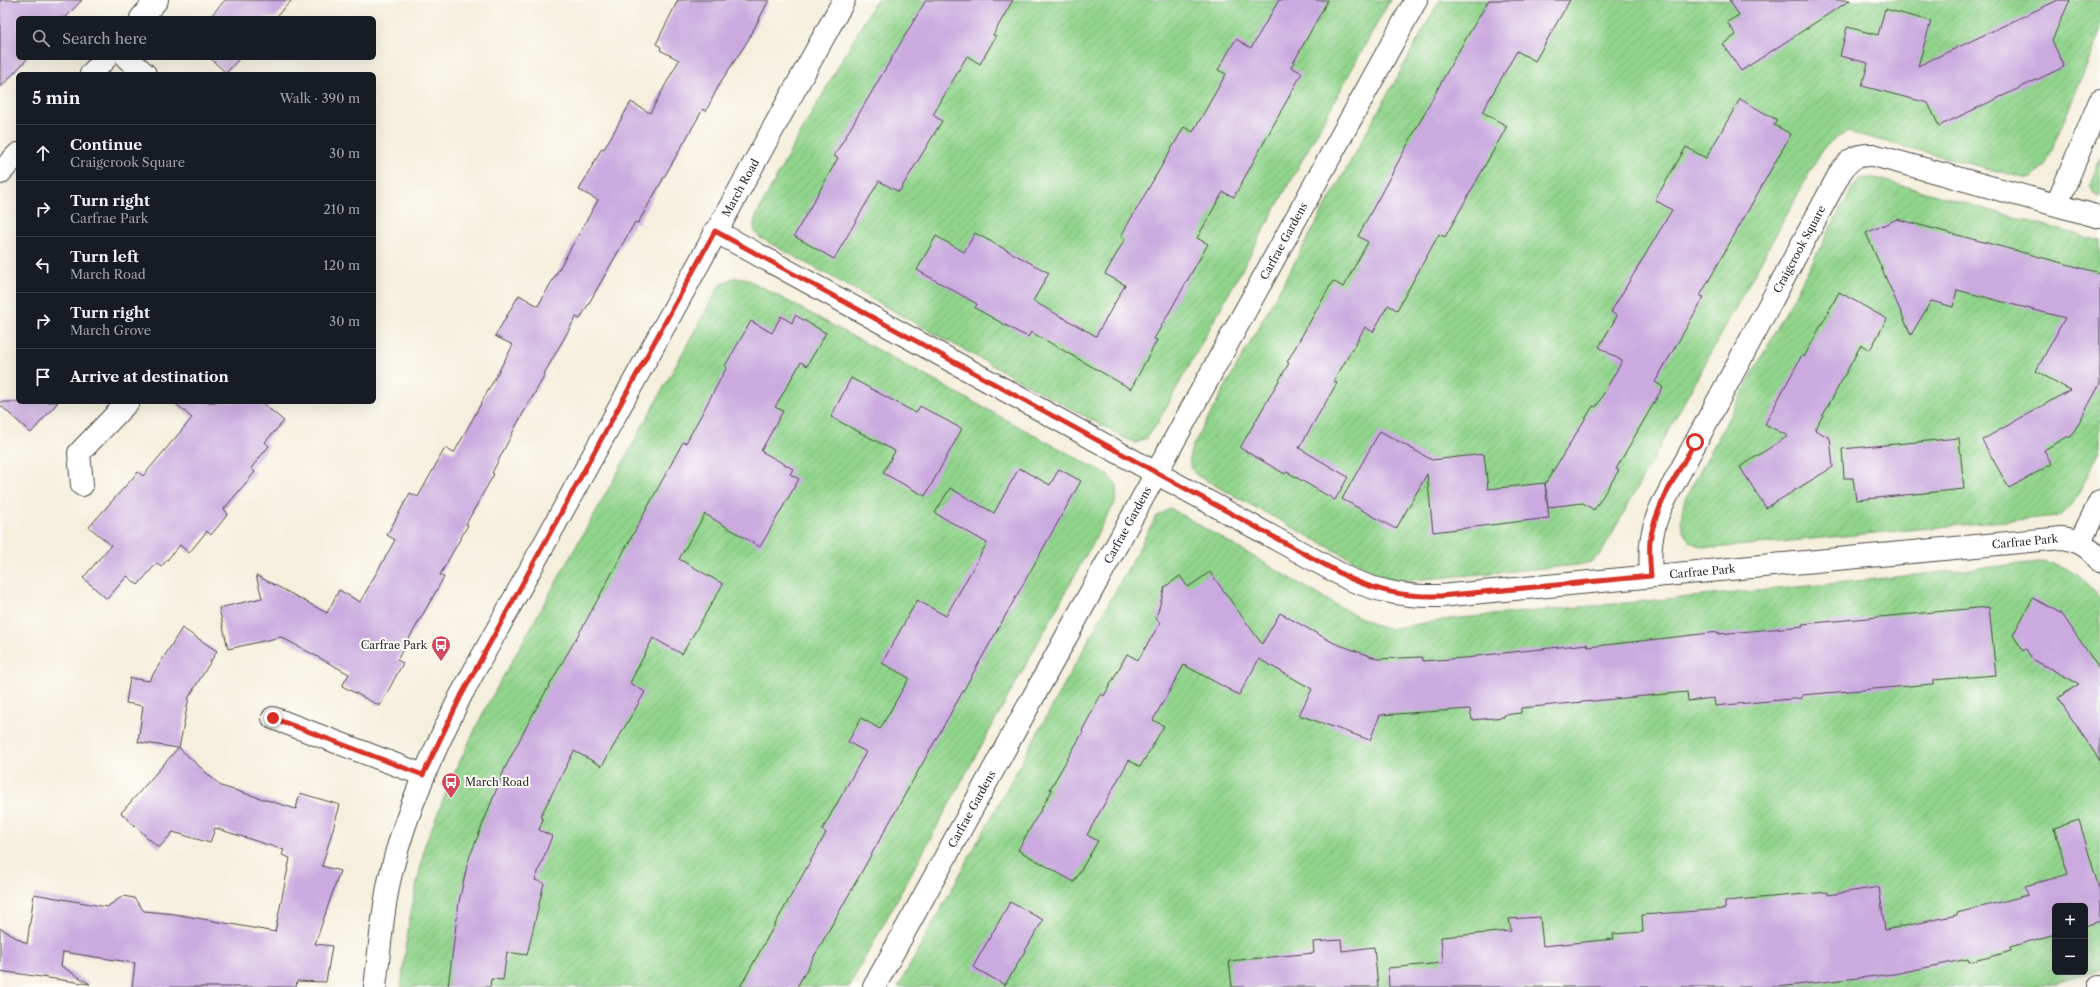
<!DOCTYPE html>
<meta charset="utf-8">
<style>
:root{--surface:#171b24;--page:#20242c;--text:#f1f3f6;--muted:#9ea1a6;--line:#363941}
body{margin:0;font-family:"Libre Caslon Text",serif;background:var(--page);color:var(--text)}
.controls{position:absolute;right:12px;bottom:12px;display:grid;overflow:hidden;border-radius:6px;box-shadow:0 4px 16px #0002}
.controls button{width:36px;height:36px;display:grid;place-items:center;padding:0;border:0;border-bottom:1px solid var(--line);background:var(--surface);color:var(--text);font:20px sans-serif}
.stop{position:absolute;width:12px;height:12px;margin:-9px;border:3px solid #d93025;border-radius:50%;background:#fff}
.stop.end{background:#d93025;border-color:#fff;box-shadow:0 1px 4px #0008}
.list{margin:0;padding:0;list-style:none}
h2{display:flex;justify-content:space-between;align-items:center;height:52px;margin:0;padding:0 16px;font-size:17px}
h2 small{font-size:13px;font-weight:400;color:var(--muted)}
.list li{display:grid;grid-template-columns:26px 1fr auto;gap:12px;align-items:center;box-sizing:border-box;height:56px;padding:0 16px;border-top:1px solid var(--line)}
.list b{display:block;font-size:15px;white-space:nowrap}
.list p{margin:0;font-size:13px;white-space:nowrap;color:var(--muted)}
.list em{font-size:13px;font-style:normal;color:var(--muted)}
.icon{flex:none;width:22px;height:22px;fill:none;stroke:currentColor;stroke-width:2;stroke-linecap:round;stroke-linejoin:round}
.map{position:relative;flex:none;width:2100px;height:987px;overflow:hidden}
.search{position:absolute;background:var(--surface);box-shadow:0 4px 16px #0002;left:16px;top:16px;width:360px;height:44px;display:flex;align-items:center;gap:10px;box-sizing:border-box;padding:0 14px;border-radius:6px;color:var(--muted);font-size:15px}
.panel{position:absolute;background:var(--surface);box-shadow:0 4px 16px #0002;left:16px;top:72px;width:360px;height:332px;border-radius:6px}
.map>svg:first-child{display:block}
</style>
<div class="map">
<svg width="2100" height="987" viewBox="0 0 2100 987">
<defs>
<pattern id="garden-furrows" width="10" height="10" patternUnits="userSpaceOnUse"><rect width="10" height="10" fill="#91d48c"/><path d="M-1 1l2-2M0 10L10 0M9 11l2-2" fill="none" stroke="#7db679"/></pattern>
</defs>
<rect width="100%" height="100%" fill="#fdfcf7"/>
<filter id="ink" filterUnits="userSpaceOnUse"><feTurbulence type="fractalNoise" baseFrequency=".025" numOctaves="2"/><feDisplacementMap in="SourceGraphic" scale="8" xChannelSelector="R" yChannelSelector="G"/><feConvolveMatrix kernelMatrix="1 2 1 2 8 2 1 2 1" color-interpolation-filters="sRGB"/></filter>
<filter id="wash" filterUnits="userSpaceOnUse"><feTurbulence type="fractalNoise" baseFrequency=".012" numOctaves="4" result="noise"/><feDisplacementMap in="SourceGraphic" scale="16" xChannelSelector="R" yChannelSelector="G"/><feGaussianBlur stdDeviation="0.9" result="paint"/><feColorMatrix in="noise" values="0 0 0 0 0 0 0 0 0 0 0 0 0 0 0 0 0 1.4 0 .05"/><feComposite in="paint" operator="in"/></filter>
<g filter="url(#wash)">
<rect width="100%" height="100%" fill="#f5efdd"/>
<g fill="url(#garden-furrows)" stroke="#5e805c" fill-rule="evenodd">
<path d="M876,0h514l-233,424 -9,13 -12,6 -8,-3 -369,-203c-7,-8 -6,-13 -2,-23l34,-64z"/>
<path d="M1440,0h660v34l-55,132 -13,12h-8l-176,-46 -14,7 -12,11 -221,404 -10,8 -13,3 -185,17 -197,-107c-8,-10 -8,-16 -4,-28z"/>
<path d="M2100,157v41l-6,-4 -4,-10z"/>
<path d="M1867,178h8l225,63v209l-28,56 -14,10 -343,32c-5,-1 -14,0 -18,-3 -20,-9 -17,-29 -12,-46l169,-314 6,-6z"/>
<path d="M733,278h12l363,197 9,10 -1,15 -267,487h-448l8,-65 16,-77 26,-65 35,-73 124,-221 109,-200z"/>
<path d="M1170,508l168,98 39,20 12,3 60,-10 340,-31 250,-26c31,3 43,13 61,38v370l-65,17h-1137l258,-470zM2055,906h30v66h-30z"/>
</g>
<g id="blocks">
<g fill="#caaadf">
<path d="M0,0h82l-17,18h-47v40h10l-28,30z"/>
<path d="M225,0h67l-17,18h-66z"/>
<path d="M678,0h91l-22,42 -27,41 -14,28 -3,-2 -65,114 -3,-1 -55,97 -4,-2 -32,57 1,1 -28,49 -25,49 2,1 -28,50 2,1 -28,50 4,2 -47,83 6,3 -23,43 -38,-20 7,-12 -68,-37 -53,12 -9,-41 43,-10 -6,-23 71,38 12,-23 21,12 35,-62 -8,-5 23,-42 8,4 27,-49 9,5 59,-108 -18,-9 24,-41 19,11 60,-106 -19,-10 23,-42 2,1 27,-47 19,11 29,-53 -19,-10 1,-3 -5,-3z"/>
<path d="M926,0h87l-20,35 3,1 -16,28 -13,-8 -34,59 9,6 -43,71 -20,-11 -45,78 -40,-23 44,-78 -4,-2z"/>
<path d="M1279,0h49l-37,67 11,6 -68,124 -11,-5 -26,46 11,6 -54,95 3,1 -26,49 -100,-57 -3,5 -12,-6 -41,-23 2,-4 -60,-34 19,-34 28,16 11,-19 74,40 -16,28 63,35 29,-51 -20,-11 20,-35 -4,-3 63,-109 9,5 33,-58 -8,-4 18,-31 15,9z"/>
<path d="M1489,0h81l-35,61 -18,-10 -35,61 25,14 -30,54 -32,57 -6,-3 -42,76 -9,-5 -15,27 -8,-5 -31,54 3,2 -38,65 49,29 -13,23 -48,-28 -2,2 -45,-26 49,-85 -2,-1 46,-81 10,6 13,-23 12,-22 -10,-6 97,-179z"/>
<path d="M1729,0h121l-109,71 -18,-27 13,-9 -9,-13 12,-7z"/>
<path d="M2058,0h12l-18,40 12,27 -125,59 -11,-23 -66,-17 6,-23 -28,-7 7,-29 31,8 7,-26 46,12 -13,45z"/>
<path d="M210,58h30l-14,15z"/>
<path d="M1740,99l37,21 -3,5 17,9 -91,162 4,1 -49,85 8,5 -47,82 3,1 -25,40 -11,-7 -35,4 -3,-23 48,-78 3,1 26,-46 -23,-14 18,-31 -6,-4 61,-102 -17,-10 31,-53 20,11z"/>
<path d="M1897,219l203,54v111l-29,53h-4l-23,13 8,14 -43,24 -27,-48 88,-50 -34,-19 29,-53 -108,-28 -4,17 -22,-6 -20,34 -45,-102z"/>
<path d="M1839,292l48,27 -17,31 -9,-5 -46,85 15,8 3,29 -67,41 -26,-41 48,-31 -23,-12 37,-69 2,2z"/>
<path d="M795,315l31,18 -19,33 -6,-4 -26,45 8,4 -22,40 32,18 -3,5 9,5 -39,68 -55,-33 -26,45 44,25 -41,70 -29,-16 -23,45 15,9 -43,74 -28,-15 -34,66 3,2 -4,11 13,6 -17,44 9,3 -17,72 -20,-3 -4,28 -12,-1 -1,8h-42l11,-85 9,-41 37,-93 28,-54 53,-93 97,-179 3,1 41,-76 -2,-1 26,-45 21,12 9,-17 11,7z"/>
<path d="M851,378l65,35 4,-7 42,23 -37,67 -42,-23 12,-22 -64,-34z"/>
<path d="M0,402h58l-27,31 -31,-28z"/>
<path d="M174,402h87l23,19 -19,21 4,4 -18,22 4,4 -31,37 4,5 -17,21 -4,-4 -18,22 -9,-8 -19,22 -4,-4 -19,22 -11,-9 -20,23 -24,-21 28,-33 -22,-18 49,-55 5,4 49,-58z"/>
<path d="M1380,431l52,29 52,-6 4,35 57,-6 4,35 -116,14 -6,-58 -31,55 -54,-30z"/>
<path d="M1959,438l5,51 -108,11 -3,-22h-9l-2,-29z"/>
<path d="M1019,468l31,17 9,-16 22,12 -284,506h-57l86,-154 -4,-3 44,-78 -18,-10 13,-24 19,11 29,-51 -27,-15 35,-63 29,16 41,-73 -52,-30 15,-25 44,25z"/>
<path d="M1210,572l52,72 18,-31 54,30 44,16 44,-2 1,4 53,-4v-1l111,-12 1,3 131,-15v2l84,-8 -1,-2 187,-17 7,68 -63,5v4l-131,11v3l-87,8 -1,-8 -26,3 -1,-9 -166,16v5l-17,2v2l-32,3 -2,-11 -90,6 -10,25 -71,-25 13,-26 -53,-30 -20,36 -55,-30 -31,55 11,6 -24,41 -11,-7 -42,75 11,6 -24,41 -56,-32 34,-60 -2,-1 33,-57 -1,-1 19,-37 3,2 23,-42 11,6 22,-37 -4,-5 9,-31 15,-11 8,11z"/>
<path d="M2033,598l29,16 38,56v91l-42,-63 21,-14 -47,-25 -6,-10 -3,2 -10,-16z"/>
<path d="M182,628l35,23 -28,46 -10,51 42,38 75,23 4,-16 40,12 -18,61 18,5 -25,73 17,2 -6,36 -29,-1 -1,6h-164l3,-24 -72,-11 -2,14 29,18 -90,-13v-43l27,16 7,-50 73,13 16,-11 11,2 10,13 31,3 100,18 15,-74 -8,-3 2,-5 -69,-22 -5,15 -37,-11 -14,16 -38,-35 57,-65 -40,-6 5,-36 -17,-3 4,-25 19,3z"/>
<path d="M2079,820l21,72v29l-15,5v-20h-30v28l-45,13 1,4 -21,6 -21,5 -1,-3 -74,15 -116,13h-389l-1,-19 55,-5 -2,-26 70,-6 -2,-12 31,-2 3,29 71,-7 -1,-5 30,-2 -1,-17 83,-6v-8l103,-9v3l51,-8 6,43 72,-15v-2l71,-18 -3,-9 43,-12 -14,-46z"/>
<path d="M1010,902l33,18 -38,65 -32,-18z"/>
<path d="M1341,940l1,11 32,-4 4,40h-146l-3,-26 85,-8 -1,-11z"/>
</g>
</g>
</g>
<g filter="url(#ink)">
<use href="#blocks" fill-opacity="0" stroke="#494846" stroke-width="1"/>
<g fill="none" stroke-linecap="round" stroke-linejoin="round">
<g stroke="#494846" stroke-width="24">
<g id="minor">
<path d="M141,18l16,-18"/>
<path d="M127,58l18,16"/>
<path d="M91,74l15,-16"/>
<path d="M0,173l18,-19"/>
<path d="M2057,204l43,-103"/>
<path id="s1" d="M715,231l634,348c31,13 58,18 91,17l622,-58c17,2 27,9 38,23"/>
<path d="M82,485l-3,-32 49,-51"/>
<path d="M2080,542l20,-41"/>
<path id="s2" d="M1651,575c-2,-25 0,-45 10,-68l179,-334c9,-14 17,-19 33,-18l227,62"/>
<path d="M273,718l150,57"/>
<path id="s3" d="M375,987c5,-38 7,-77 16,-114 15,-63 42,-120 70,-178l383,-695"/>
<path id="s4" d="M874,987l542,-987"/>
<path d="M2099,987h1"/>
</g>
</g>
<use href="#minor" stroke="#fff" stroke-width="22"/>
</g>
</g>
<g fill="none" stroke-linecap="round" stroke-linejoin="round" filter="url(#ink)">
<path stroke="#d93025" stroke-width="5" d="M273,718l150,57 38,-79 254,-465 634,347c31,14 58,19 91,18l211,-20c-1,-12 -2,-24 -1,-35 5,-35 28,-68 45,-99"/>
</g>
<defs>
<g id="bus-pin" transform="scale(1)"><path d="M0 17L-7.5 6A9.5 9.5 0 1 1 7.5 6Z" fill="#d1495b" stroke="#fdfcf7"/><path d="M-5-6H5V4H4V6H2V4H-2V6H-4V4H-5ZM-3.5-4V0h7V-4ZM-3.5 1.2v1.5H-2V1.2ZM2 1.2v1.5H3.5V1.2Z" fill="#fff"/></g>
</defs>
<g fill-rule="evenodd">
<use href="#bus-pin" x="441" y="645"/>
<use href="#bus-pin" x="451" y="782"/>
</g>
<g text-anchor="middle" stroke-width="4" stroke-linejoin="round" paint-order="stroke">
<g font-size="11" fill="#2b2b2b" stroke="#fdfcf7">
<text dy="4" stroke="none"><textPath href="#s3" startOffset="886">March Road</textPath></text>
<text dy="4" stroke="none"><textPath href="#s4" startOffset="851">Carfrae Gardens</textPath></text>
<text dy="4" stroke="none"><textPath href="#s2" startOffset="362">Craigcrook Square</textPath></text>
<text dy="4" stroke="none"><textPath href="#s4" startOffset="527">Carfrae Gardens</textPath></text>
<text dy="4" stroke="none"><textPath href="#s1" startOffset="1404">Carfrae Park</textPath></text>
<text dy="4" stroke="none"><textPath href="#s1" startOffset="1080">Carfrae Park</textPath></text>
<text dy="4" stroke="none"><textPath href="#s4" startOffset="203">Carfrae Gardens</textPath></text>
</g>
<g font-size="11" fill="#2b2b2b" stroke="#fdfcf7" text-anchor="end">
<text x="427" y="649">Carfrae Park</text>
<text x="465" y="786" text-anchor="start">March Road</text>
</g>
</g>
</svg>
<div class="controls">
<button>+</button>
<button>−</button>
</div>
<div class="stop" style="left:1695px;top:442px"></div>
<div class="stop end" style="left:273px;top:718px"></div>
<div class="search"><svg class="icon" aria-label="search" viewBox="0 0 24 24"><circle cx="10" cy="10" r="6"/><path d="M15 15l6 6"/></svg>Search here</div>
<section class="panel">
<h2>5 min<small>Walk · 390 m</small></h2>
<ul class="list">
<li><svg class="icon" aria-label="ahead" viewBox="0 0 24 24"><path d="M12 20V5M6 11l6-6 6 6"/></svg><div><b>Continue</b><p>Craigcrook Square</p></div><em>30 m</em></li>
<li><svg class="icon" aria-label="right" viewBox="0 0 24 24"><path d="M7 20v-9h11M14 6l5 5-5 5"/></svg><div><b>Turn right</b><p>Carfrae Park</p></div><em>210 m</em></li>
<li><svg class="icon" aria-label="left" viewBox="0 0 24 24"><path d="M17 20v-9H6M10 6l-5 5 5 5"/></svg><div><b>Turn left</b><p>March Road</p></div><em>120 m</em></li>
<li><svg class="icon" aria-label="right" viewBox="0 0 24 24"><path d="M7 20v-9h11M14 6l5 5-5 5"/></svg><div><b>Turn right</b><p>March Grove</p></div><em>30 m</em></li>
<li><svg class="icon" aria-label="arrive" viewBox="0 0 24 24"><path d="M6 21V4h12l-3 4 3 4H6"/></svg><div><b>Arrive at destination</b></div></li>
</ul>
</section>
</div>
